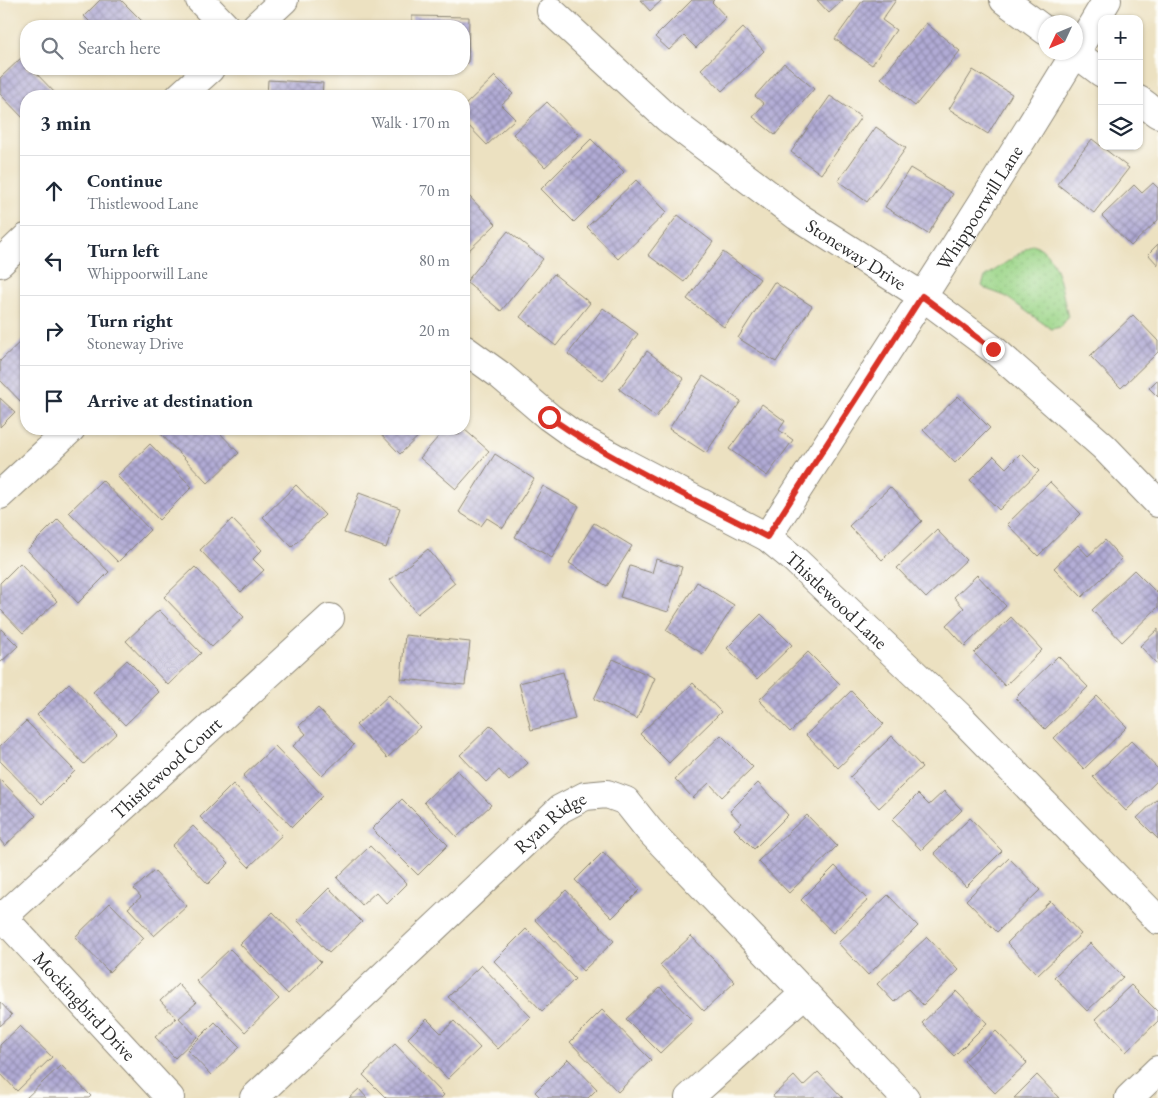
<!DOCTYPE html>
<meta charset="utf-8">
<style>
:root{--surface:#fff;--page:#f6f6f7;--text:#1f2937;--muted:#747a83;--line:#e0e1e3}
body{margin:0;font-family:"EB Garamond",serif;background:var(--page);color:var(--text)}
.controls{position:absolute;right:15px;top:15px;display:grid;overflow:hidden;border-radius:10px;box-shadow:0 1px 4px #0004}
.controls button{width:45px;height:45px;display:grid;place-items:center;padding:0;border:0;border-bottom:1px solid var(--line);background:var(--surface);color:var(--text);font:25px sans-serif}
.compass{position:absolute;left:1038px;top:15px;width:45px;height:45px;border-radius:50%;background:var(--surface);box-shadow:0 1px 4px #0004;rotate:226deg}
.stop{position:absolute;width:15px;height:15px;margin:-11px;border:4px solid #d93025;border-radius:50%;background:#fff}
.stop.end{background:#d93025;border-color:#fff;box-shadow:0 1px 5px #0008}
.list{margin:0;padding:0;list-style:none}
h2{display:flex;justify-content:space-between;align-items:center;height:65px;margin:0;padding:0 20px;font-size:21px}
h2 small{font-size:16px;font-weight:400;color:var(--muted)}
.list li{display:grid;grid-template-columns:32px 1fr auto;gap:15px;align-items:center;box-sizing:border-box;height:70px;padding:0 20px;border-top:1px solid var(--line)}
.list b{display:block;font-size:19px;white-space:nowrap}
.list p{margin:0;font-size:16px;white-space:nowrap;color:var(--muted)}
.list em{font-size:16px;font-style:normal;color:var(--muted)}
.icon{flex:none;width:28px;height:28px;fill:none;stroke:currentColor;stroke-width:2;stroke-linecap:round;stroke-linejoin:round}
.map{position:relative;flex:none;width:1158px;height:1098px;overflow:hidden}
.search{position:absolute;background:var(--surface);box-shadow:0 1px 4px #0004;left:20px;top:20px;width:450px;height:55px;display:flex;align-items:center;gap:12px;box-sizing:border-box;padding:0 18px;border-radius:20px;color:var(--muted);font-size:19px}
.panel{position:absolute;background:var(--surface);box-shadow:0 1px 4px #0004;left:20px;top:90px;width:450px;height:345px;border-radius:20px}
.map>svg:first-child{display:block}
</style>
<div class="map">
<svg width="1158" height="1098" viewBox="0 0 1158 1098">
<defs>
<pattern id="green-dots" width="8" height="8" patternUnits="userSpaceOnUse" patternTransform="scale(1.25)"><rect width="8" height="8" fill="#9bd588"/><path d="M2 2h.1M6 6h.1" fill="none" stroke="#86b776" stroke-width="1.8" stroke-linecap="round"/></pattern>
<pattern id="building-cross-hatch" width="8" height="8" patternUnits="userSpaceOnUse" patternTransform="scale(1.25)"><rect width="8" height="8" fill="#b1abd5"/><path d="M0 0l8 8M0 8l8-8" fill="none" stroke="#908bad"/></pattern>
</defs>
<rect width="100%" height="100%" fill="#fdfcf7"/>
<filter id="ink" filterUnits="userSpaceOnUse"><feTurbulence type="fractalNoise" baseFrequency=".02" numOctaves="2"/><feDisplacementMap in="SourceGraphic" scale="10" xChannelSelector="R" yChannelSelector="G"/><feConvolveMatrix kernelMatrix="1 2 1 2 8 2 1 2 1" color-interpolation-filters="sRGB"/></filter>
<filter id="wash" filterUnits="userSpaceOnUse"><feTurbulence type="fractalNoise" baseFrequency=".0096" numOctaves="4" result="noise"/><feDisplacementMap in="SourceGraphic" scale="20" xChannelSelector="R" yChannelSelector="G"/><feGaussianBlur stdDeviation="1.12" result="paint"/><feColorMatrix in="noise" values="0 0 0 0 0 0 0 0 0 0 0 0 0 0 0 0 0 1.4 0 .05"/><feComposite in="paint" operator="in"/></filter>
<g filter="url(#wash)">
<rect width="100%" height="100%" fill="#ece1c1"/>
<path fill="url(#green-dots)" stroke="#63805a" d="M1033,244c27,11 28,47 35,73l-7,10 -10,2 -46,-33 -19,-7 -4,-3 3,-9z"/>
<g id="blocks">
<g fill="url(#building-cross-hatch)">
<path d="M100,0h21l26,26h-53l-10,-10z"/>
<path d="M640,0h22l-12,11z"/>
<path d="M692,0h22l-2,2 14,15 -30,31 -12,-12 -15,14 -14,-13z"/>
<path d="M817,0h26l-14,13z"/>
<path d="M863,0h33l-14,20 14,10 -24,35 -37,-26z"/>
<path d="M412,16l57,1 -1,46h-4v-37h-52z"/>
<path d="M926,23l34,28 -45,55 -34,-28z"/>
<path d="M743,28l21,23 -42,40 -21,-22z"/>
<path d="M21,58l5,5v6h6l26,27h-32v25l-26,-27v-16z"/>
<path d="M784,63l30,26 -39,46 -22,-18 11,-13 -9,-8z"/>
<path d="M973,70l39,24 -24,40 -39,-25z"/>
<path d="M495,76l18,18 -12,11 14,14 -28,26 -23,-24v-15z"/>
<path d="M268,80l55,3 -1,13h-55z"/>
<path d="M830,96l31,21 -40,57 -30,-22z"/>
<path d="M547,102l32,33 -34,32 -32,-33z"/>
<path d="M876,127l30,21 -39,54 -29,-21z"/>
<path d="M591,139l33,33 -50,50 -33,-33z"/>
<path d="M1092,139l37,29 -35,45 -37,-29z"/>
<path d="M910,168l43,26 -25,40 -43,-27z"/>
<path d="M636,180l31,32 -49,47 -31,-32z"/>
<path d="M1153,183l5,5v32l-27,26 -29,-30 32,-31 8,8z"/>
<path d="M465,192l31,32 -32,31v-62z"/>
<path d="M678,215l35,27 -29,40 -36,-27z"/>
<path d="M508,231l35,28 -42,52 -35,-29z"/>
<path d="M1158,244v21l-10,-11z"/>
<path d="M723,252l37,27 -36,48 -37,-28z"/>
<path d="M554,274l36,29 -34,43 -36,-29z"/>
<path d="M774,282l38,24 -36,56 -38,-24z"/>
<path d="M603,308l35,26 -35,47 -35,-27z"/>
<path d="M1133,315l25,26v11l-37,36 -31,-32z"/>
<path d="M24,338l2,2v63l-2,2 -24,-25v-19z"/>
<path d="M647,351l37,28 -28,38 -37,-28z"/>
<path d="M703,376l38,25 -35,52 -37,-24z"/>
<path d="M1158,379v18l-9,-9z"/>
<path d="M958,396l32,32 -35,35 -32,-33z"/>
<path d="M0,398l15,14 -15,15z"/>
<path d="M762,404l23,17 -6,9 14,10 -26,36 -38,-27z"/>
<path d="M158,429h58l23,24 -31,30 -51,-53z"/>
<path d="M376,429h50l-26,25z"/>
<path d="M445,429h6l8,6 5,-6 25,22 -33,38 -36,-31z"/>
<path d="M150,444l42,43 -33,33 -42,-44z"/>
<path d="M1021,453l18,18 -40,39 -29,-30 24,-24 12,12z"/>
<path d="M495,454l39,25 -31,49 -16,-10 -6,8 -22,-14z"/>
<path d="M102,480l48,50 -32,32 -49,-50z"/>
<path d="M1050,482l31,32 -43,42 -31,-32z"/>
<path d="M296,485l29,30 -33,32 -29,-30z"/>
<path d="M543,486l36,20 -27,52 -37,-21z"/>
<path d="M890,487l32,34 -40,39 -33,-34z"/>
<path d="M359,493l41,15 -14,40 -42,-15z"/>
<path d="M58,519l51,53 -31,31 -51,-53z"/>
<path d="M232,519l30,31 -9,9 11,11 -23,22 -41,-42z"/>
<path d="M594,523l38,23 -25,40 -38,-23z"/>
<path d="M937,530l29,30 -40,38 -29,-30z"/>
<path d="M1105,540l17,19 -40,38 -28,-29 24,-23 10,11z"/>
<path d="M428,549l27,34 -38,31 -27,-34z"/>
<path d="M656,559l26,8 -14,45 -48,-15 10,-31 22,7z"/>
<path d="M20,563l37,38 -34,32 -23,-24v-26z"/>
<path d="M195,567l49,50 -32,30 -48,-50z"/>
<path d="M1134,570l24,24v13l-36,35 -30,-32z"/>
<path d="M977,575l29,31 -41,40 -19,-21 18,-17 -10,-11z"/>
<path d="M697,582l37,23 -31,49 -37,-24z"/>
<path d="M159,610l42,43 -33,32 -42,-44z"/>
<path d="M761,614l31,31 -35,34 -30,-31z"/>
<path d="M1011,617l31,33 -37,36 -31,-33z"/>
<path d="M0,628l18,18 -18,17z"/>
<path d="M1158,629v36l-18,-19z"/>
<path d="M405,635l65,7 -5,43 -64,-6z"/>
<path d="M808,652l32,32 -50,48 -31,-32z"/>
<path d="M1058,656l30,31 -43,42 -30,-31z"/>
<path d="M613,659l42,19 -18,41 -43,-20z"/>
<path d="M127,660l32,32 -34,33 -32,-33z"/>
<path d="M563,672l12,47 -44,11 -12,-47z"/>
<path d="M69,683l48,50 -33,31 -47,-49z"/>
<path d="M693,683l28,29 -52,51 -29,-29z"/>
<path d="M851,691l33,33 -46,44 -32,-33z"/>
<path d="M389,695l31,32 -33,31 -31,-33z"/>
<path d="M1097,696l30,31 -43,42 -30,-31z"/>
<path d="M318,708l36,37 -32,31 -29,-30 13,-12 -7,-8z"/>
<path d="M26,721l49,50 -33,33 -42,-43v-15z"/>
<path d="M491,725l37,38 -19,18 -10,-11 -13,12 -26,-27z"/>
<path d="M721,735l32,32 -31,30 -13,-14 -16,15 -18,-19z"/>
<path d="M892,736l30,31 -43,41 -29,-31z"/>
<path d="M1131,741l27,28v11l-32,31 -33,-34z"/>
<path d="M275,746l48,50 -31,31 -49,-51z"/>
<path d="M457,770l34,35 -34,32 -33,-35z"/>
<path d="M0,779l36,37 -31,30 -5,-6z"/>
<path d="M758,783l30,32 -34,34 -20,-20 7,-6 -11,-12z"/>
<path d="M233,784l49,51 -33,32 -49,-50z"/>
<path d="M944,791l18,19 -41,40 -29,-30 26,-26 11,11z"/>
<path d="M1158,798v41l-21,-21z"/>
<path d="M402,799l46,46 -30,30 -46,-46z"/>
<path d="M807,815l30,31 -48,47 -31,-32z"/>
<path d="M970,818l32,33 -36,36 -32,-34z"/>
<path d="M193,826l36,37 -21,21 -36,-38z"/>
<path d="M370,846l37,38 -20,20 -11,-12 -14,13 -25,-27z"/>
<path d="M603,852l37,38 -28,28 -37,-38z"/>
<path d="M1009,858l31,32 -43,42 -31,-32z"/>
<path d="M835,866l33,34 -35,33 -32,-33z"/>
<path d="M154,871l33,35 -33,30 -26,-28 13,-11 -7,-8z"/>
<path d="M329,888l33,34 -33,31 -32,-33z"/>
<path d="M566,890l48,51 -31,30 -48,-51z"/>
<path d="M888,895l30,31 -50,49 -30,-32z"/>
<path d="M1050,901l31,33 -43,41 -31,-32z"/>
<path d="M110,903l34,35 -35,34 -34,-35z"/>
<path d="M273,912l48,50 -33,32 -48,-50z"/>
<path d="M526,929l49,50 -33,32 -48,-50z"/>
<path d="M691,936l44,46 -31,29 -44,-46z"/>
<path d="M927,937l32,33 -36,35 -15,-16 -14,13 -17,-18z"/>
<path d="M1090,943l33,34 -36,34 -33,-34z"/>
<path d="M230,949l49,50 -34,33 -49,-51z"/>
<path d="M481,965l50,52 -33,32 -50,-52z"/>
<path d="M178,984l18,19 -17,15 18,19 -22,21 -20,-21 21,-19 -16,-17z"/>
<path d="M1131,985l27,27v9l-32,31 -31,-33z"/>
<path d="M660,987l33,34 -33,32 -34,-34z"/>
<path d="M956,991l31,32 -33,33 -32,-33z"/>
<path d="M0,1002l12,13 -12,11z"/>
<path d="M602,1010l49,50 -33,32 -48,-50z"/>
<path d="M427,1019l14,14 13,-12 26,27 -32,31 -40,-41z"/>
<path d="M215,1022l25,25 -29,28 -24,-25z"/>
<path d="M20,1026l32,31 -35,34 -17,-18v-28z"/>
<path d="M996,1031l31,32 -32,30 -31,-32z"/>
<path d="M395,1044l49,51 -3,3h-55l-23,-23z"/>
<path d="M568,1059l29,30 -9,9h-47l-6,-6z"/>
<path d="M61,1065l30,31 -2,2h-63z"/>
<path d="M818,1072l25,26h-69l-1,-2 21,-20 9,10z"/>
<path d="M1037,1075l22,23h-45z"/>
<path d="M359,1089l8,9h-18z"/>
</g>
</g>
</g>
<g filter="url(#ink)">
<use href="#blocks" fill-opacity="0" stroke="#8c8676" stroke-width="1"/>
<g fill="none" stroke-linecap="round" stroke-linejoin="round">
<g stroke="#8c8676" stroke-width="30">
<g id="minor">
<path d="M200,0l25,26"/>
<path d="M1004,0l42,31"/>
<path id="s1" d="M551,11l116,107 130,98 125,80 71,53 111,98 54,56"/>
<path d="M1074,52l28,21"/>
<path d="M1139,100l19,14"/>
<path id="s2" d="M464,349l36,26 49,42 25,18 47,26 146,76 28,23 164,156 199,204"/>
<path d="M0,495l71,-66"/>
<path id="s3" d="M767,537c115,-178 232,-355 340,-537"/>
<path id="s4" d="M0,914l170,184"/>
<path id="s5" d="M3,917l327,-299"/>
<path id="s6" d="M254,1098l306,-289 25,-13 22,-2 19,7 23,29 256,268"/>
<path d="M689,1098l116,-105"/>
<path d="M1129,1098l29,-28"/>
</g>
</g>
<g stroke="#8c8676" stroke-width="30">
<g id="tertiary">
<path d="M256,26l28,-26"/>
<path d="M180,96l30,-27"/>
<path d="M0,263l26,-25"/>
</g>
</g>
<use href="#minor" stroke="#fff" stroke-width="28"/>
<use href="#tertiary" stroke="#fff" stroke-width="28"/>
</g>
</g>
<g fill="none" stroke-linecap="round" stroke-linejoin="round" filter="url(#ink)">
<path stroke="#d93025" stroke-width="6" d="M549,417c68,47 145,82 218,120l155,-241 71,53"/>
</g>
<g text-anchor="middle" stroke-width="4.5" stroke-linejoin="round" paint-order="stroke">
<g font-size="19" fill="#2b2b2b" stroke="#fdfcf7">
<text dy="7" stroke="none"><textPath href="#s3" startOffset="392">Whippoorwill Lane</textPath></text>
<text dy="7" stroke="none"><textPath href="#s1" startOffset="391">Stoneway Drive</textPath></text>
<text dy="7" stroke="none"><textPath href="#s2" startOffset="452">Thistlewood Lane</textPath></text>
<text dy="7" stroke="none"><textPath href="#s5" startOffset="221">Thistlewood Court</textPath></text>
<text dy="7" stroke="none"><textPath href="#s6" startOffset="405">Ryan Ridge</textPath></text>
<text dy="7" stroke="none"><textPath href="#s4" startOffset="125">Mockingbird Drive</textPath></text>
</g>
</g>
</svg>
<div class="controls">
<button>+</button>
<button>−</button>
<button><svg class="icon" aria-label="layers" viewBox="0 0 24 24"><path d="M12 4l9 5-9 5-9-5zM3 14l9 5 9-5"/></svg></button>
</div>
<svg class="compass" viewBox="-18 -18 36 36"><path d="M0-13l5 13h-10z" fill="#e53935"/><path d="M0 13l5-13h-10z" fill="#747a83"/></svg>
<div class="stop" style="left:549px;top:417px"></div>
<div class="stop end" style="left:993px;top:349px"></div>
<div class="search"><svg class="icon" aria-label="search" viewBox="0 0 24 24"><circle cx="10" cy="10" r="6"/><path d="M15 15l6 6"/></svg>Search here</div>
<section class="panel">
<h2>3 min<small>Walk · 170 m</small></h2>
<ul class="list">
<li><svg class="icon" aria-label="ahead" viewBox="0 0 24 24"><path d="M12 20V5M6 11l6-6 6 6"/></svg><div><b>Continue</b><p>Thistlewood Lane</p></div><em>70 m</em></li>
<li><svg class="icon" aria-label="left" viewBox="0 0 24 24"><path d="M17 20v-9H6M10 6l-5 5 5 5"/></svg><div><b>Turn left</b><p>Whippoorwill Lane</p></div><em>80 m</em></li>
<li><svg class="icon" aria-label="right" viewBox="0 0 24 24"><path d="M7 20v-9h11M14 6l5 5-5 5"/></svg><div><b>Turn right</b><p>Stoneway Drive</p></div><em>20 m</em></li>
<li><svg class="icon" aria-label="arrive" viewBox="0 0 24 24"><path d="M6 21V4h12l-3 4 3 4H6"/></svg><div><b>Arrive at destination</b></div></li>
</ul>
</section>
</div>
